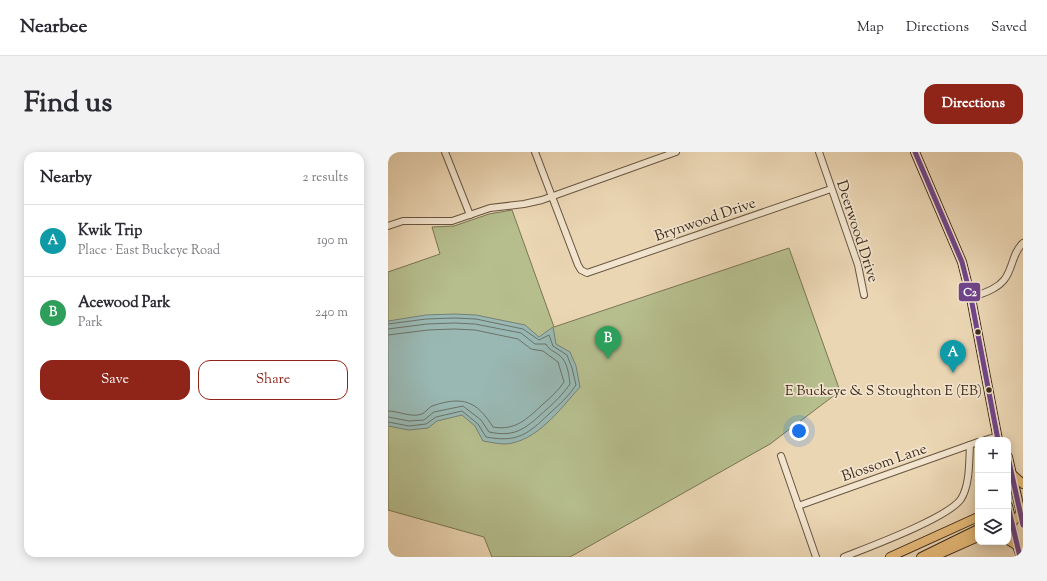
<!DOCTYPE html>
<meta charset="utf-8">
<style>
:root{--surface:#fff;--page:#f2f2f3;--text:#2b2b33;--muted:#7c7c81;--line:#e1e1e2;--accent:#8f2418}
body{margin:0;font-family:"Sorts Mill Goudy",serif;background:var(--page);color:var(--text)}
.controls{position:absolute;right:12px;bottom:12px;display:grid;overflow:hidden;border-radius:8px;box-shadow:0 2px 10px #0003}
.controls button{width:36px;height:36px;display:grid;place-items:center;padding:0;border:0;border-bottom:1px solid var(--line);background:var(--surface);color:var(--text);font:20px sans-serif}
.you{position:absolute;left:411px;top:279px;width:14px;height:14px;margin:-10px;border:3px solid #fff;border-radius:50%;background:#1a73e8;box-shadow:0 0 0 6px #1a73e833}
.badge{display:grid;place-items:center;width:26px;height:26px;border-radius:50%;background:var(--accent);color:#fff;font-size:13px;font-weight:700}
.pin{position:absolute;translate:-50% -33px;filter:drop-shadow(0 1px 2px #0008)}
.pin::after{content:'';position:absolute;top:21px;width:14px;height:12px;background:inherit;clip-path:polygon(0 0,100% 0,50% 100%)}
.list{margin:0;padding:0;list-style:none}
h2{display:flex;justify-content:space-between;align-items:center;height:52px;margin:0;padding:0 16px;font-size:17px}
h2 small{font-size:13px;font-weight:400;color:var(--muted)}
.list li{display:grid;grid-template-columns:26px 1fr auto;gap:12px;align-items:center;box-sizing:border-box;height:72px;padding:0 16px;border-top:1px solid var(--line)}
.list b{display:block;font-size:15px;white-space:nowrap}
.list p{margin:0;font-size:13px;white-space:nowrap;color:var(--muted)}
.list em{font-size:13px;font-style:normal;color:var(--muted)}
.actions{display:flex;gap:8px;padding:12px 16px}
.actions a{flex:1;padding:9px 0;border:1px solid var(--accent);border-radius:12px;text-align:center;font-size:14px;color:var(--accent)}
.actions .main{background:var(--accent);color:#fff}
.icon{flex:none;width:22px;height:22px;fill:none;stroke:currentColor;stroke-width:2;stroke-linecap:round;stroke-linejoin:round}
.map{position:relative;flex:none;width:635px;height:405px;overflow:hidden;border-radius:12px}
header{display:flex;align-items:center;gap:24px;box-sizing:border-box;height:56px;padding:0 20px;background:var(--surface);border-bottom:1px solid var(--line)}
header strong{font-size:19px}
nav{display:flex;gap:22px;margin-inline-start:auto;font-size:14px}
.intro{display:flex;align-items:center;justify-content:space-between;box-sizing:border-box;height:96px;padding:0 24px}
h1{margin:0;font-size:28px}
.button{padding:10px 18px;border-radius:12px;background:var(--accent);color:#fff;font-size:14px;font-weight:700}
main{display:flex;gap:24px;padding:0 24px}
aside{flex:1;background:var(--surface);border-radius:12px;box-shadow:0 2px 10px #0003}
.map>svg:first-child{display:block}
</style>
<header>
<strong>Nearbee</strong>
<nav><a>Map</a><a>Directions</a><a>Saved</a></nav>
</header>
<div class="intro"><h1>Find us</h1><a class="button">Directions</a></div>
<main>
<aside>
<h2>Nearby<small>2 results</small></h2>
<ul class="list">
<li><span class="badge" style="background:#0f9aa8">A</span><div><b>Kwik Trip</b><p>Place · East Buckeye Road</p></div><em>190 m</em></li>
<li><span class="badge" style="background:#2e9e5b">B</span><div><b>Acewood Park</b><p>Park</p></div><em>240 m</em></li>
</ul>
<div class="actions"><a class="main">Save</a><a>Share</a></div>
</aside>
<div class="map">
<svg width="635" height="405" viewBox="0 0 635 405">
<rect width="100%" height="100%" fill="#ebd6b4"/>
<filter id="stains"><feTurbulence type="fractalNoise" baseFrequency=".005" numOctaves="4"/><feColorMatrix values="0 0 0 0 .2 0 0 0 0 .09 0 0 0 0 .02 0 0 0 .5 -.17"/></filter>
<radialGradient id="worn" r=".72"><stop offset=".6" stop-color="#630" stop-opacity="0"/><stop offset="1" stop-color="#630" stop-opacity=".3"/></radialGradient>
<path fill="#b6be8e" stroke="#7a7554" d="M124,58l42,117 235,-79 51,143 -70,53 -200,113h-78l-8,-20 -96,-27v-238l52,-18 -8,-27 22,-1 35,-12z"/>
<path fill="#99b8b3" stroke="#748076" d="M66,162l22,1 49,10 14,12 14,-10 3,17 14,8 6,14 4,21c-20,22 -43,55 -75,57 -7,0 -15,-2 -22,-3l-8,-15 -13,-11 -25,6 -9,7 -19,2 -21,-4v-105l38,-6z"/>
<g fill="none" stroke-linecap="round" stroke-linejoin="round">
<g stroke="#6b7267" stroke-width="1">
<path d="M0,172l38,-5 28,-1 22,1 47,10 16,11 10,-5 4,11 14,9 5,13 4,17c-7,11 -17,20 -26,28 -22,21 -32,30 -64,24l-8,-13 -16,-13 -26,6 -10,7 -17,2 -21,-4"/>
<path d="M0,177l39,-5 27,-1 21,1 46,9 14,11h11c4,8 12,8 17,15 5,7 6,17 7,25 -6,9 -15,18 -23,25 -20,18 -30,29 -58,23l-8,-12 -18,-14 -29,6 -10,8 -15,1 -21,-4"/>
<path d="M0,183l40,-5 26,-1 21,1 43,9 13,10 12,2 15,11 6,20c-6,9 -14,16 -22,23 -15,14 -27,26 -49,22 -17,-27 -31,-31 -61,-21 -4,2 -6,6 -10,8 -11,4 -23,-3 -34,-3"/>
</g>
<g stroke="#685641" stroke-width="8">
<g id="minor">
<path d="M57,0l25,63"/>
<path d="M147,0l43,113 3,5 6,3 244,-84"/>
<path d="M431,0l39,113 6,30"/>
<path d="M0,74l15,-5h49l38,-13 34,-4 18,-4 134,-48"/>
<path d="M583,146c11,-5 25,-8 33,-18 9,-11 8,-27 19,-37"/>
<path d="M597,288l13,-4"/>
<path d="M393,304l35,101"/>
<path d="M410,354l180,-64"/>
<path d="M624,371l5,26 3,8"/>
<path d="M456,405c25,-10 104,-39 117,-58 9,-14 8,-37 9,-54"/>
</g>
</g>
<g stroke="#3d2c1b" stroke-width="10">
<g id="major">
<path d="M527,0l47,110 9,36 27,142"/>
<path d="M620,305l14,61"/>
<path d="M625,323l10,9"/>
<path d="M620,354l4,17"/>
<path d="M624,371l11,-13"/>
<path d="M620,388l8,5"/>
<path d="M502,405l88,-40"/>
<path d="M533,405l57,-28"/>
<path d="M545,405l45,-20"/>
</g>
</g>
<use href="#minor" stroke="#f2e4ce" stroke-width="6"/>
<use href="#major" stroke="#e6bb7a" stroke-width="8"/>
<g stroke="#f2e4ce" stroke-width="8">
<g id="bus-1">
<path d="M527,0l47,110 9,36 27,142"/>
<path d="M620,305l15,68"/>
<path d="M620,354l12,51"/>
</g>
</g>
<use href="#bus-1" stroke="#704489" stroke-width="5"/>
</g>
<g fill="#3d2c1b" stroke="#f2e4ce" stroke-width="1.5">
<circle cx="590" cy="180" r="3.5"/>
<circle cx="601" cy="238" r="3.5"/>
</g>
<g text-anchor="middle" stroke-width="3.5" stroke-linejoin="round" paint-order="stroke">
<g font-size="14" fill="#3d2c1b" stroke="#f2e4ce" text-anchor="end">
<text x="594" y="243">E Buckeye &amp; S Stoughton E (EB)</text>
</g>
<g font-size="15" fill="#3d2c1b" stroke="#f2e4ce">
<text transform="translate(317 67) rotate(-19)" y="5">Brynwood Drive</text>
<text transform="translate(470 79) rotate(72)" y="5">Deerwood Drive</text>
<text transform="translate(496 310) rotate(-19)" y="5">Blossom Lane</text>
</g>
</g>
<rect stroke="#f2e4ce" stroke-width="1.5" x="570" y="130" width="23" height="20" rx="4" fill="#704489"/>
<g font-size="11" text-anchor="middle" font-weight="bold" fill="#fff">
<text x="582" y="144">C2</text>
</g>
<rect width="100%" height="100%" filter="url(#stains)"/>
<rect width="100%" height="100%" fill="url(#worn)"/>
</svg>
<div class="controls">
<button>+</button>
<button>−</button>
<button><svg class="icon" aria-label="layers" viewBox="0 0 24 24"><path d="M12 4l9 5-9 5-9-5zM3 14l9 5 9-5"/></svg></button>
</div>
<div class="you"></div>
<div class="pin badge" style="left:565px;top:221px;background:#0f9aa8">A</div>
<div class="pin badge" style="left:220px;top:207px;background:#2e9e5b">B</div>
</div>
</main>
